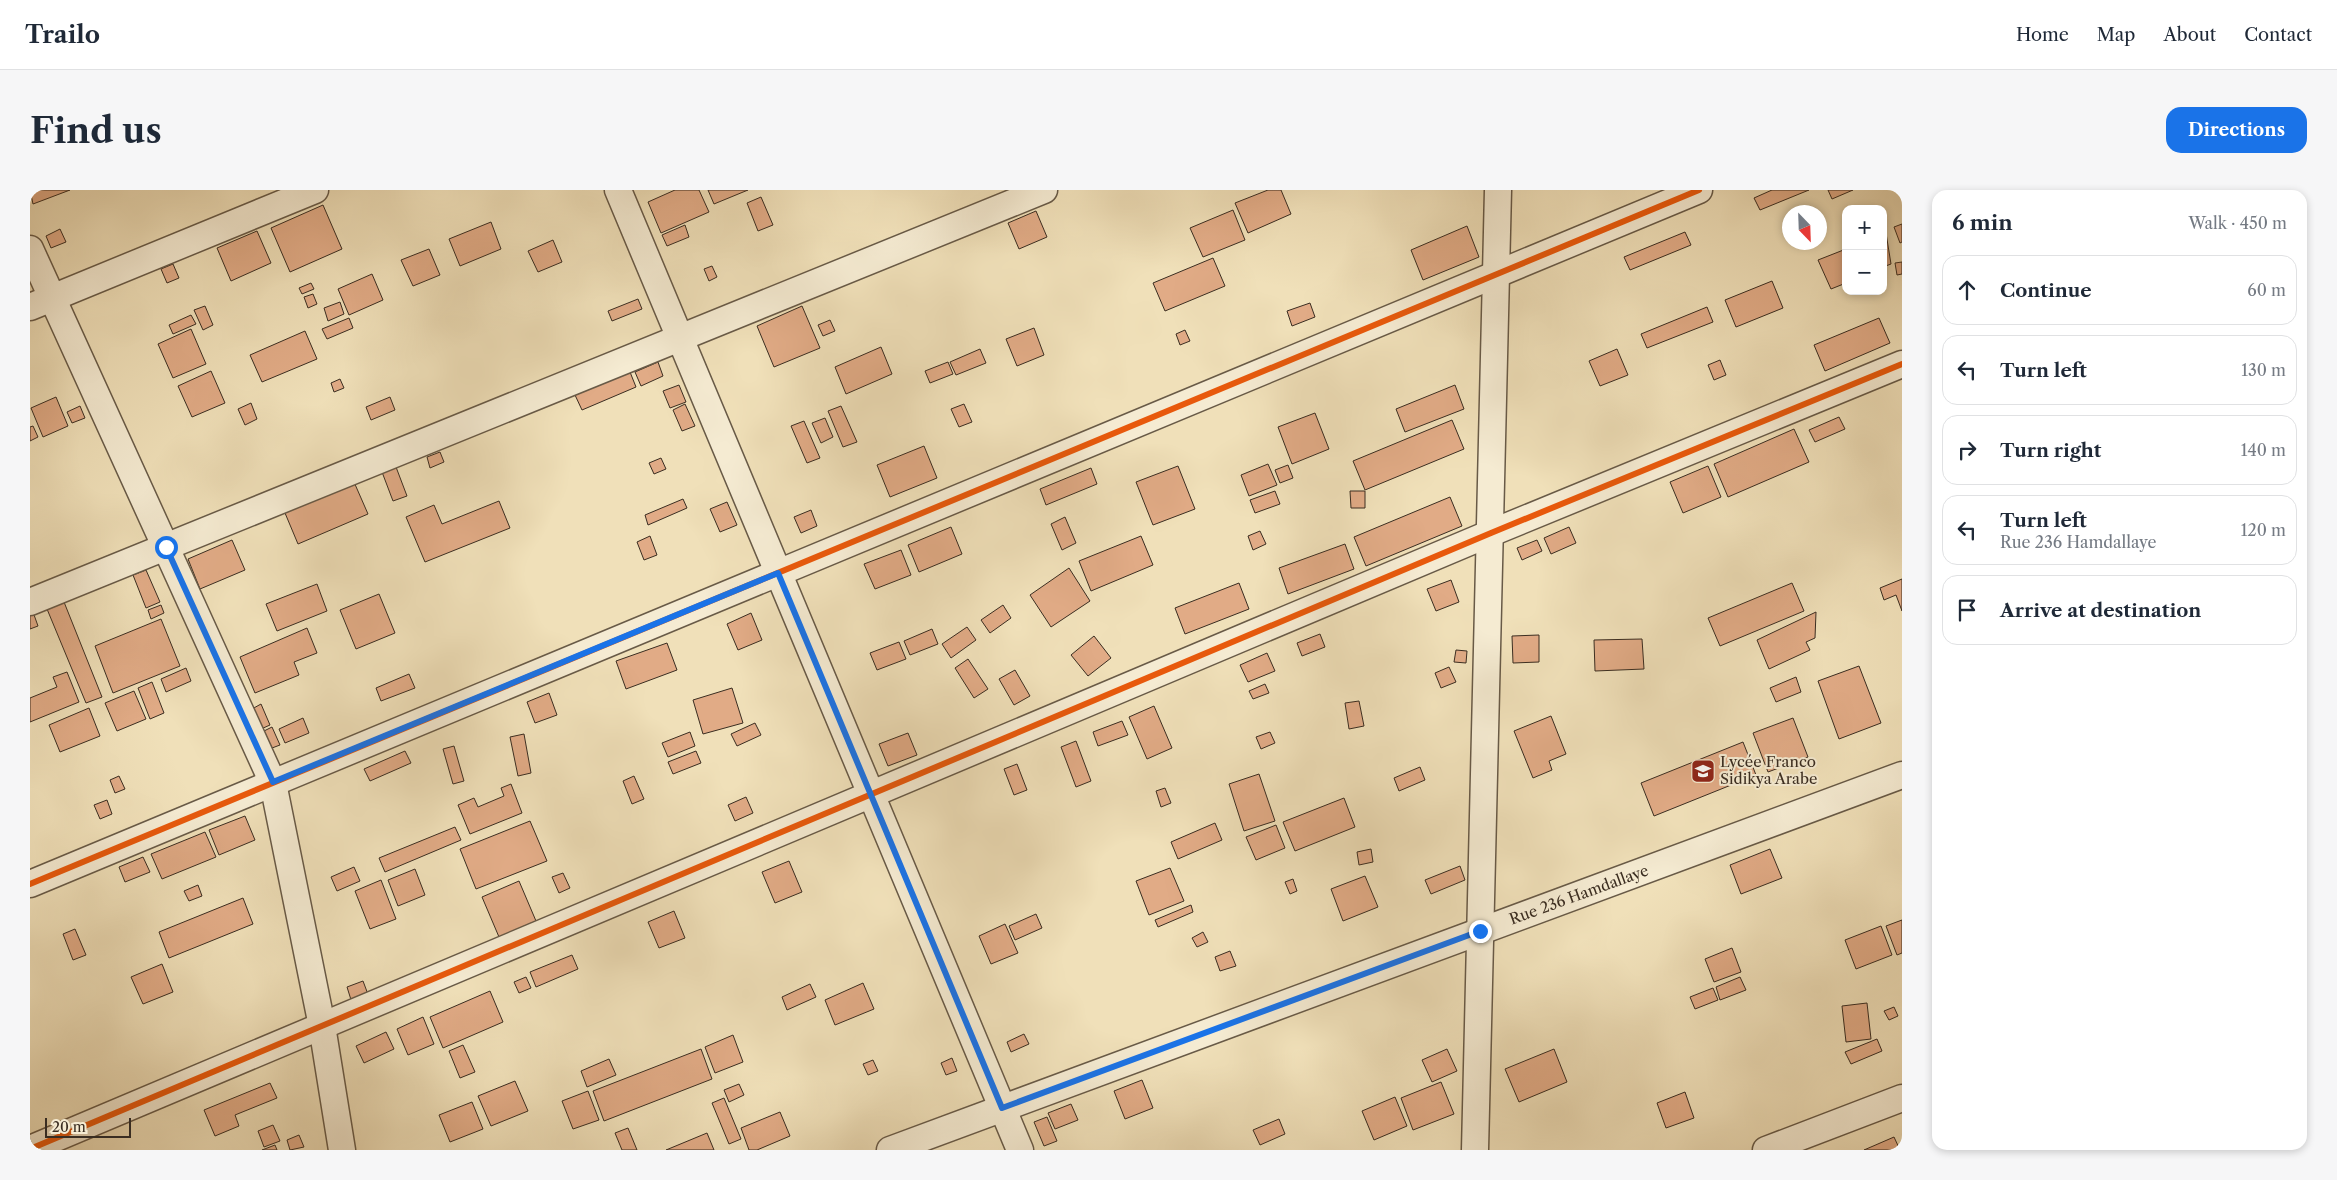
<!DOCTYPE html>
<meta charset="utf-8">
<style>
:root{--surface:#fff;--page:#f6f6f7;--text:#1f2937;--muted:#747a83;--line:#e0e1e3;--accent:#1a73e8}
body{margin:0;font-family:"Libre Caslon Text",serif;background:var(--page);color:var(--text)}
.controls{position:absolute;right:15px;top:15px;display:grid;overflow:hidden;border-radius:10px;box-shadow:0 2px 8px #0003}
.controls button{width:45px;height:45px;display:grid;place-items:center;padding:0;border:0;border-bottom:1px solid var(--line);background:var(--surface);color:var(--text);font:25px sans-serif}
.compass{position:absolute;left:1752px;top:15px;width:45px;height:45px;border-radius:50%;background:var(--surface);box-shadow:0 2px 8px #0003;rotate:157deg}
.scale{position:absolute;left:15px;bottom:12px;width:86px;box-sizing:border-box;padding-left:5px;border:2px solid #3a2d21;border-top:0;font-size:14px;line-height:18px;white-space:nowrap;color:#3a2d21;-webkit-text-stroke:4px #f5ebd2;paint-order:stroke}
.stop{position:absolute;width:15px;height:15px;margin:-11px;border:4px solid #1a73e8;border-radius:50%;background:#fff}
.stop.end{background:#1a73e8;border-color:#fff;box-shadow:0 1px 5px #0008}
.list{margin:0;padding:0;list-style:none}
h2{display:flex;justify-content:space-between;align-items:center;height:65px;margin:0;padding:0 20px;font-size:21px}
h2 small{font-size:16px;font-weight:400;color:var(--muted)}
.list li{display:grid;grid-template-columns:32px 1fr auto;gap:15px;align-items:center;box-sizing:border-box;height:70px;margin:0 10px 10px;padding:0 10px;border:1px solid var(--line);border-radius:15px}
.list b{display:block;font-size:19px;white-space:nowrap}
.list p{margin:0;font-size:16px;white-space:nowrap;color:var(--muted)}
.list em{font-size:16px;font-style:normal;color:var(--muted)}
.icon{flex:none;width:28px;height:28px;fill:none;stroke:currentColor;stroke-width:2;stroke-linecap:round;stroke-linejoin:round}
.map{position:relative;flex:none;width:1872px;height:960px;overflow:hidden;border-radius:15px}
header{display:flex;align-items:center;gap:30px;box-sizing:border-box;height:70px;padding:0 25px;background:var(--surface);border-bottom:1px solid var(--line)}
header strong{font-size:24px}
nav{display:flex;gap:28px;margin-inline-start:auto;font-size:18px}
.intro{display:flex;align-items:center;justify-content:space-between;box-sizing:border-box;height:120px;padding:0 30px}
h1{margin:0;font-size:35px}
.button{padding:12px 22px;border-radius:15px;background:var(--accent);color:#fff;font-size:18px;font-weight:700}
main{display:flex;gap:30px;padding:0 30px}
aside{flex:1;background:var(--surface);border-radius:15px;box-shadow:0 2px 8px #0003}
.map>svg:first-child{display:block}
</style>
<header>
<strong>Trailo</strong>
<nav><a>Home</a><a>Map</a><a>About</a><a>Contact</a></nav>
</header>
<div class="intro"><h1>Find us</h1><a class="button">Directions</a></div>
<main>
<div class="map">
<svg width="1872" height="960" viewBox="0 0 1872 960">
<rect width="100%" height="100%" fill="#f0e0b9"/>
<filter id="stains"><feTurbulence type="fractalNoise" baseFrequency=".004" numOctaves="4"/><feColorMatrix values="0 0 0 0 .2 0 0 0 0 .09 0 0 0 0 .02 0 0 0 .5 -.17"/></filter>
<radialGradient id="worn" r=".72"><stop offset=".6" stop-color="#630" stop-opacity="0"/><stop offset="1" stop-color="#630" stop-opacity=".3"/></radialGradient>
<g fill="#e1ab86" stroke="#3a2d21">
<path d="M0,0h40l-37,14z"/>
<path d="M645,0h24l10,22 -48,21 -13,-31z"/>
<path d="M678,0h40l-34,14z"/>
<path d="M1238,0h13l10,24 -43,19 -13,-30z"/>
<path d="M1742,0h37l-49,20 -6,-12z"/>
<path d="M1798,0h25l-21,9z"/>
<path d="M731,7l12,28 -15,6 -11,-28z"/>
<path d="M293,15l19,44 -52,23 -19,-44z"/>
<path d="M1203,20l12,30 -42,17 -13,-29z"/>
<path d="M1006,21l11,26 -28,12 -11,-26z"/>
<path d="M461,32l10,27 -41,17 -11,-27z"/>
<path d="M1872,34v18l-2,1 -6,-16z"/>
<path d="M655,35l4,12 -22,9 -5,-11z"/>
<path d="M1437,36l12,31 -56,23 -12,-30z"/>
<path d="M30,39l6,13 -15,6 -5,-12z"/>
<path d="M227,41l14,32 -40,18 -14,-33z"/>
<path d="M1655,42l6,13 -61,25 -6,-13z"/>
<path d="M1856,43l5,31 -8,3v-33z"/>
<path d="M523,50l9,22 -24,10 -10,-21z"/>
<path d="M399,59l11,26 -27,11 -12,-26z"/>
<path d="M1816,59v34l-15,6 -13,-29z"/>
<path d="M1183,68l12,28 -60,25 -12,-28z"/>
<path d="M1872,72v12l-5,1 -2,-12z"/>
<path d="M143,74l6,14 -12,5 -6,-14z"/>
<path d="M682,76l5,11 -8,4 -5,-12z"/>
<path d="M342,84l11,26 -34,15 -11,-26z"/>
<path d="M1742,91l11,27 -47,19 -11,-27z"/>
<path d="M281,93l3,6 -12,5 -3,-6z"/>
<path d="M283,104l4,10 -9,4 -4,-11z"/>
<path d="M608,109l4,10 -30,12 -4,-10z"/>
<path d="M310,112l4,12 -16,7 -4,-13z"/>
<path d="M1280,113l5,14 -23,9 -5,-15z"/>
<path d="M175,116l8,19 -10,5 -9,-20z"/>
<path d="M772,116l18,42 -46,19 -17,-41z"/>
<path d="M1677,117l6,15 -66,26 -6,-14z"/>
<path d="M161,125l5,9 -23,10 -4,-9z"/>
<path d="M319,128l4,10 -26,11 -5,-10z"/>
<path d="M1849,128l11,25 -65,28 -11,-26z"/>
<path d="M800,130l5,11 -12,5 -5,-11z"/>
<path d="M1004,138l10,27 -27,11 -11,-27z"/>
<path d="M161,139l15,35 -33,14 -15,-34z"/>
<path d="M1155,140l5,11 -10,4 -4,-11z"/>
<path d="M275,141l12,28 -55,23 -12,-27z"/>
<path d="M851,157l11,27 -46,20 -11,-27z"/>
<path d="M950,159l6,14 -30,12 -6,-13z"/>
<path d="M1587,159l11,26 -28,11 -11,-25z"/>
<path d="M1690,170l6,15 -12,5 -6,-15z"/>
<path d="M628,172l5,14 -22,10 -6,-14z"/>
<path d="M918,172l5,12 -23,9 -5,-12z"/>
<path d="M181,181l14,32 -33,14 -14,-31z"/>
<path d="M600,182l6,15 -54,23 -7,-15z"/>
<path d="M310,189l4,9 -10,4 -3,-9z"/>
<path d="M649,195l7,17 -16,6 -7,-17z"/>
<path d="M1425,195l9,24 -59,23 -9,-23z"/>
<path d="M26,207l12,29 -25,11 -12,-29z"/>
<path d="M360,207l5,13 -24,10 -5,-13z"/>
<path d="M221,213l6,16 -12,6 -7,-16z"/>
<path d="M655,214l10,22 -13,5 -9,-21z"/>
<path d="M934,214l8,18 -13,5 -8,-18z"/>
<path d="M50,216l5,12 -13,5 -5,-11z"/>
<path d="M811,216l16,36 -14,5 -15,-36z"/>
<path d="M1285,223l14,36 -37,15 -14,-37z"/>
<path d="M1809,227l6,12 -30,13 -6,-12z"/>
<path d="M795,228l8,19 -12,6 -9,-20z"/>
<path d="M1422,230l12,29 -99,41 -12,-29z"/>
<path d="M774,231l16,37 -13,5 -16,-37z"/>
<path d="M3,236l5,11 -8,4v-14z"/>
<path d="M1764,239l15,33 -81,35 -14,-33z"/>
<path d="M894,256l13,32 -47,19 -13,-32z"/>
<path d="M410,262l4,10 -14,6 -3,-11z"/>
<path d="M631,268l5,11 -12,5 -5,-11z"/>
<path d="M1238,274l9,21 -28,11 -8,-21z"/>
<path d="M1258,275l5,13 -13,5 -5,-13z"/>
<path d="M1148,276l17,43 -42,16 -17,-43z"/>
<path d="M1678,276l13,31 -38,16 -13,-31z"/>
<path d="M366,277l11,29 -14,5 -11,-29z"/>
<path d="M1061,278l6,16 -51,21 -6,-16z"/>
<path d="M324,292l14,32 -70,30 -13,-31z"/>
<path d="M1245,301l5,13 -25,9 -5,-13z"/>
<path d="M1320,301h15v17h-14z"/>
<path d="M1420,307l12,29 -96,40 -12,-29z"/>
<path d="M653,309l4,9 -39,17 -3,-10z"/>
<path d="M469,311l11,27 -85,34 -19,-45 28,-12 8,19z"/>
<path d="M697,312l10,23 -17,7 -10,-23z"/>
<path d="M781,320l6,16 -16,7 -7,-16z"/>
<path d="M1035,327l11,26 -14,7 -11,-26z"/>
<path d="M921,337l11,27 -43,18 -11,-27z"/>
<path d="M1539,337l7,16 -25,11 -7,-16z"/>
<path d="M1230,341l6,13 -13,6 -5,-14z"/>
<path d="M620,346l7,19 -13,5 -7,-18z"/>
<path d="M1111,346l12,29 -62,26 -12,-30z"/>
<path d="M202,350l13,30 -45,19 -12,-30z"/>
<path d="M1507,350l5,11 -20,9 -5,-12z"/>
<path d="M1315,354l9,25 -66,25 -9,-26z"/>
<path d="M871,360l10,25 -36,14 -11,-25z"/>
<path d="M1039,378l21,33 -39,26 -21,-32z"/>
<path d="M116,380l14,32 -14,6 -13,-33z"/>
<path d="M1872,389v32l-6,-16 -12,5 -4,-12z"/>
<path d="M1421,390l8,22 -23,9 -9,-22z"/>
<path d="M1209,393l10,26 -64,25 -10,-26z"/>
<path d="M1762,393l12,28 -84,35 -12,-28z"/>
<path d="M287,394l10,27 -50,20 -11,-27z"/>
<path d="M349,404l16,39 -39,16 -16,-39z"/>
<path d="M34,412l38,95 -16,6 -39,-94z"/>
<path d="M131,415l3,8 -13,6 -3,-9z"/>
<path d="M973,415l8,13 -21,15 -9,-13z"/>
<path d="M3,422l5,14 -8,3v-16z"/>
<path d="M1786,422l-1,26 -9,4 4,8 -41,19 -12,-29z"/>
<path d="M721,423l11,27 -24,10 -11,-26z"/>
<path d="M131,429l19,47 -67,27 -18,-47z"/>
<path d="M937,437l9,13 -25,18 -9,-14z"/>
<path d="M277,438l10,25 -23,9 5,13 -44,18 -15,-36z"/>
<path d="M902,439l6,15 -28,11 -6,-14z"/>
<path d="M1290,444l5,13 -23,9 -5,-13z"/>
<path d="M1509,445v27l-26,1 -1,-27z"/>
<path d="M1064,446l17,22 -23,18 -17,-21z"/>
<path d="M1612,449l2,30 -49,2 -1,-31z"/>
<path d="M869,452l7,17 -29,11 -7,-17z"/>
<path d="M637,453l10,27 -51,19 -10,-28z"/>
<path d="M1426,460l11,1 -1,12 -12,-1z"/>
<path d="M1237,463l8,18 -27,11 -8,-17z"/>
<path d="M938,469l20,30 -14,9 -19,-30z"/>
<path d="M1829,476l22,57 -42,16 -21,-58z"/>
<path d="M1419,477l7,15 -15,6 -6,-15z"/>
<path d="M156,478l5,13 -25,11 -5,-13z"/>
<path d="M985,480l15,26 -16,9 -15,-26z"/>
<path d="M37,482l12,30 -49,20v-24l27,-11 -4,-10z"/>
<path d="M379,484l6,14 -34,13 -5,-13z"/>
<path d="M1766,487l5,15 -25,10 -6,-14z"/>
<path d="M122,492l12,31 -14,6 -12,-31z"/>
<path d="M1235,494l4,9 -16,6 -4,-8z"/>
<path d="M702,498l11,35 -40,11 -10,-34z"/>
<path d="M104,501l12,28 -29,12 -12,-28z"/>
<path d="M519,503l8,22 -22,8 -8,-21z"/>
<path d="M1329,511l5,25 -15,3 -4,-26z"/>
<path d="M231,514l9,21 -9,4 -9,-20z"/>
<path d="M1124,516l18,42 -25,11 -18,-42z"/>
<path d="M59,518l11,28 -40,16 -11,-27z"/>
<path d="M1521,526l15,38 -17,7 3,9 -19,8 -19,-47z"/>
<path d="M273,528l6,15 -24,10 -6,-14z"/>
<path d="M1763,528l15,39 -40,15 -15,-39z"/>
<path d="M1092,531l6,14 -30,11 -5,-14z"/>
<path d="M725,533l6,12 -24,11 -6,-12z"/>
<path d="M242,537l8,18 -8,3 -8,-17z"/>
<path d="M660,542l5,14 -27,11 -6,-14z"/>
<path d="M1240,542l5,11 -14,6 -5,-12z"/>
<path d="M878,543l9,22 -29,11 -9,-22z"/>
<path d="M494,544l7,39 -13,3 -8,-39z"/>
<path d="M1046,551l15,40 -15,6 -15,-40z"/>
<path d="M1713,552l13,33 -102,41 -13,-33z"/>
<path d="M424,556l10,35 -11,3 -10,-35z"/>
<path d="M375,561l6,12 -41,18 -6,-12z"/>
<path d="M666,561l5,12 -28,11 -5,-12z"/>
<path d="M987,574l10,26 -13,5 -10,-26z"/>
<path d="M1390,577l5,13 -26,11 -5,-13z"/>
<path d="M1229,584l16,47 -31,10 -15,-47z"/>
<path d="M89,586l6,13 -10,4 -5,-13z"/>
<path d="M604,586l10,23 -12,5 -9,-23z"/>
<path d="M481,594l11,29 -52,21 -12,-29 16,-7 4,9 26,-11 -3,-8z"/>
<path d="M1135,598l6,15 -10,4 -5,-16z"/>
<path d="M716,607l7,16 -18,8 -7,-16z"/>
<path d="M1314,608l11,29 -60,24 -12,-29z"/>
<path d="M77,610l5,14 -12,5 -6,-14z"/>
<path d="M215,626l10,24 -36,15 -10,-25z"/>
<path d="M500,631l17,40 -71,28 -16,-40z"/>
<path d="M1185,633l7,17 -44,19 -7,-17z"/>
<path d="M1246,635l9,23 -29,12 -10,-23z"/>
<path d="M425,637l6,13 -76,32 -6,-14z"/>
<path d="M175,642l11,25 -54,22 -11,-25z"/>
<path d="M1341,659l2,13 -14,3 -2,-13z"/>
<path d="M1740,659l12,29 -41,16 -11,-29z"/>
<path d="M113,667l7,15 -25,10 -6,-15z"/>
<path d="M759,671l13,31 -27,11 -13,-31z"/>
<path d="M1430,676l5,14 -34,14 -6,-14z"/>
<path d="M324,677l6,14 -23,10 -6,-14z"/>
<path d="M1140,678l14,33 -35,14 -13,-34z"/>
<path d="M385,679l10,26 -27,11 -10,-26z"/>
<path d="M533,683l7,15 -11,5 -7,-16z"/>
<path d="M1335,686l13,31 -35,14 -12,-32z"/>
<path d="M1263,689l4,12 -7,3 -5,-12z"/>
<path d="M351,690l15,39 -26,10 -15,-38z"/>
<path d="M489,691l17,40 -37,16 -17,-40z"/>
<path d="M168,695l4,11 -13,5 -5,-10z"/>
<path d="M213,708l10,26 -84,34 -10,-26z"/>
<path d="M1161,715l2,7 -35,15 -3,-7z"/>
<path d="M644,721l11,27 -26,10 -11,-26z"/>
<path d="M1006,724l6,14 -27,12 -6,-14z"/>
<path d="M1872,730v33l-5,2 -11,-29z"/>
<path d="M975,734l13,29 -27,11 -12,-28z"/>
<path d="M1851,736l11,29 -36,14 -11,-29z"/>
<path d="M45,739l11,26 -13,5 -10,-26z"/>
<path d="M1173,742l5,10 -11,5 -5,-9z"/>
<path d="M1702,758l9,24 -27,10 -9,-23z"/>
<path d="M1200,761l6,15 -16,5 -5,-14z"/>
<path d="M542,765l6,14 -42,18 -6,-15z"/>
<path d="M132,774l11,28 -30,12 -12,-27z"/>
<path d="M496,787l5,11 -12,5 -5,-11z"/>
<path d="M1710,787l6,13 -26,10 -4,-13z"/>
<path d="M333,791l6,16 -17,6 -5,-16z"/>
<path d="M833,793l11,26 -39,16 -10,-25z"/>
<path d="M780,794l6,13 -29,13 -5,-13z"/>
<path d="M1683,798l5,12 -23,9 -5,-12z"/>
<path d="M460,801l13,31 -60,26 -13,-31z"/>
<path d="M1837,813l4,36 -25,3 -4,-36z"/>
<path d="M1864,817l4,9 -9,4 -5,-9z"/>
<path d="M393,827l11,27 -26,11 -11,-26z"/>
<path d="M356,842l8,17 -30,14 -8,-17z"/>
<path d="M994,844l5,10 -18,8 -4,-10z"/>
<path d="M703,845l10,27 -28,11 -10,-26z"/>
<path d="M1847,849l5,12 -31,13 -6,-12z"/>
<path d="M433,855l12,27 -15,6 -11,-27z"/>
<path d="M671,859l11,30 -108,42 -11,-30z"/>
<path d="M1417,859l10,22 -25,11 -10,-22z"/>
<path d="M1524,859l13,33 -48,20 -14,-33z"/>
<path d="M922,868l5,13 -11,4 -5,-12z"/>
<path d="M579,869l7,16 -29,12 -6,-16z"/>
<path d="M843,870l5,11 -10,4 -5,-11z"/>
<path d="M1112,890l11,28 -28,11 -11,-28z"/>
<path d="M485,891l13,30 -37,15 -13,-30z"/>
<path d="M1411,892l13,32 -41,16 -12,-32z"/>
<path d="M240,893l7,15 -42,17 4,11 -24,10 -11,-26z"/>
<path d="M709,894l5,11 -15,7 -5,-12z"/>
<path d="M558,901l11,29 -26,9 -11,-28z"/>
<path d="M1655,902l9,26 -28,10 -9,-25z"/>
<path d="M1365,907l12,29 -33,14 -12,-29z"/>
<path d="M694,908l17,41 -12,5 -17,-41z"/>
<path d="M442,912l11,27 -33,13 -11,-27z"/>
<path d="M1041,914l7,16 -23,9 -7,-16z"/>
<path d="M750,922l10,24 -33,14h-8l-8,-22z"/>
<path d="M1017,927l10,24 -13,5 -10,-24z"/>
<path d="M1249,929l6,15 -25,11 -7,-15z"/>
<path d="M243,935l7,16 -16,6 -6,-16z"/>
<path d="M598,938l9,22h-15l-7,-17z"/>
<path d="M677,943l7,17h-48z"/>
<path d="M269,945l5,12 -14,3 -3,-10z"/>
<path d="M1864,947l6,13h-36z"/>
<path d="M245,955l2,5h-15z"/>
</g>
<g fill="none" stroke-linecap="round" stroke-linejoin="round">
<g stroke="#685a47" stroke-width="29">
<g id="street">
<path d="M588,0l402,960"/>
<path d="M0,59l243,534 49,243 20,124"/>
<path d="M0,117l285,-117"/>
<path d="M0,412l1014,-412"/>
<path d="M0,694l1669,-694"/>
<path d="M0,959l1461,-616 411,-169"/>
<path d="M860,960l1012,-375"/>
<path d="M1445,960l23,-960"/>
<path d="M1736,960l136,-52"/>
</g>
</g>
<use href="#street" stroke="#f5ebd2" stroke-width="26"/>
<g stroke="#f5ebd2" stroke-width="9">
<g id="cycleway">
<path d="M0,694l1669,-694"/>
<path d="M0,959l1461,-616 411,-169"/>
</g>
</g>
<use href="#cycleway" stroke="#e8590c" stroke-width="6"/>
</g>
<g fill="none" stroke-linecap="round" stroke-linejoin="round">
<path stroke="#1a73e8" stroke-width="6" d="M136,357l107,235 505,-209 224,535 478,-177"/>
</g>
<defs>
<g id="school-square" transform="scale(1.25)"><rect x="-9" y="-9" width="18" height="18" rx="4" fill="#8f2418" stroke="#f5ebd2"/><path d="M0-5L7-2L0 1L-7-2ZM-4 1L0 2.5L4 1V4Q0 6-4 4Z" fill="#fff"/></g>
</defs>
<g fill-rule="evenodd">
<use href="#school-square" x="1673" y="581"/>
</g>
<g text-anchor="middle" stroke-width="4" stroke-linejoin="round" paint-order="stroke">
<g font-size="15" fill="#3a2d21" stroke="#f5ebd2" text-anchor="start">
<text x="1690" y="577">Lycée Franco<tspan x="1690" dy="17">Sidikya Arabe</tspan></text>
</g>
<g font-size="15" fill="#3a2d21" stroke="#f5ebd2">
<text transform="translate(1549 705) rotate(-20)" y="5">Rue 236 Hamdallaye</text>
</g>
</g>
<rect width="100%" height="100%" filter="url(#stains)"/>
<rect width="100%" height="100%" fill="url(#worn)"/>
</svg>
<div class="controls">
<button>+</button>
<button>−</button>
</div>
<svg class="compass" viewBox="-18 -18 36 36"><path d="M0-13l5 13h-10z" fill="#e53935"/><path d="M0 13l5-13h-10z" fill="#747a83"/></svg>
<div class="scale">20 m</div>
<div class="stop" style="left:136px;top:357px"></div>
<div class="stop end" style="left:1450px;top:741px"></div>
</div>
<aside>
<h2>6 min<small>Walk · 450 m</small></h2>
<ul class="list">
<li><svg class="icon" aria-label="ahead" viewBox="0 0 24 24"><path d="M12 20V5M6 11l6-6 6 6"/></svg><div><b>Continue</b></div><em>60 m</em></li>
<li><svg class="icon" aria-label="left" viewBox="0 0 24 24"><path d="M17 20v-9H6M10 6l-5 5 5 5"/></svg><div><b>Turn left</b></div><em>130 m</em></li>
<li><svg class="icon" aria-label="right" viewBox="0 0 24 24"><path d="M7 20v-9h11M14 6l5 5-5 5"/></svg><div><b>Turn right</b></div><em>140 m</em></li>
<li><svg class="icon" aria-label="left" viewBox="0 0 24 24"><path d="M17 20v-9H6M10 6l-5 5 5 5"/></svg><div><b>Turn left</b><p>Rue 236 Hamdallaye</p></div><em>120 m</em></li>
<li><svg class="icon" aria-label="arrive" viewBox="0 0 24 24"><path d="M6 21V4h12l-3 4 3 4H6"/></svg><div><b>Arrive at destination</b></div></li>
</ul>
</aside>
</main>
